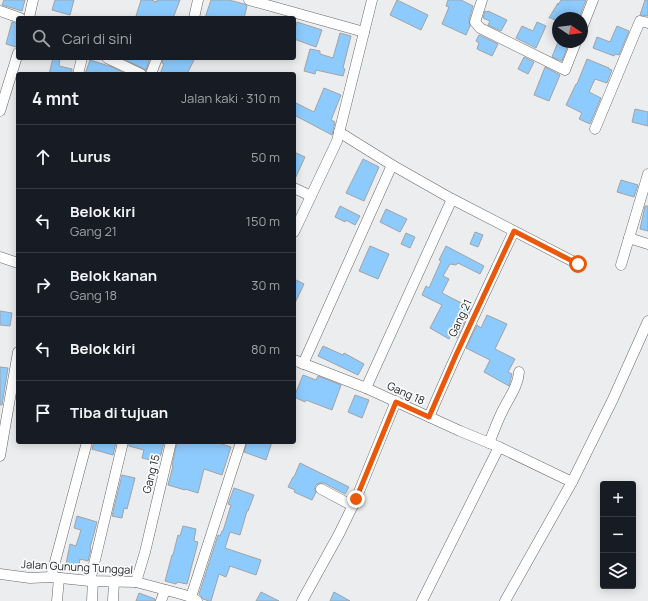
<!DOCTYPE html>
<html lang="id">
<meta charset="utf-8">
<style>
:root{--surface:#171b24;--page:#242831;--text:#f1f3f6;--muted:#9ea1a6;--line:#363941}
body{margin:0;font-family:Manrope,sans-serif;background:var(--page);color:var(--text)}
.controls{position:absolute;right:12px;bottom:12px;display:grid;overflow:hidden;border-radius:4px;box-shadow:0 2px 10px #0003}
.controls button{width:36px;height:36px;display:grid;place-items:center;padding:0;border:0;border-bottom:1px solid var(--line);background:var(--surface);color:var(--text);font:20px sans-serif}
.compass{position:absolute;left:552px;top:12px;width:36px;height:36px;border-radius:50%;background:var(--surface);box-shadow:0 2px 10px #0003;rotate:103deg}
.stop{position:absolute;width:12px;height:12px;margin:-9px;border:3px solid #ea580c;border-radius:50%;background:#fff}
.stop.end{background:#ea580c;border-color:#fff;box-shadow:0 1px 4px #0008}
.list{margin:0;padding:0;list-style:none}
h2{display:flex;justify-content:space-between;align-items:center;height:52px;margin:0;padding:0 16px;font-size:17px}
h2 small{font-size:13px;font-weight:400;color:var(--muted)}
.list li{display:grid;grid-template-columns:26px 1fr auto;gap:12px;align-items:center;box-sizing:border-box;height:64px;padding:0 16px;border-top:1px solid var(--line)}
.list b{display:block;font-size:15px;white-space:nowrap}
.list p{margin:0;font-size:13px;white-space:nowrap;color:var(--muted)}
.list em{font-size:13px;font-style:normal;color:var(--muted)}
.icon{flex:none;width:22px;height:22px;fill:none;stroke:currentColor;stroke-width:2;stroke-linecap:round;stroke-linejoin:round}
.map{position:relative;flex:none;width:648px;height:601px;overflow:hidden}
.search{position:absolute;background:var(--surface);box-shadow:0 2px 10px #0003;left:16px;top:16px;width:280px;height:44px;display:flex;align-items:center;gap:10px;box-sizing:border-box;padding:0 14px;border-radius:4px;color:var(--muted);font-size:15px}
.panel{position:absolute;background:var(--surface);box-shadow:0 2px 10px #0003;left:16px;top:72px;width:280px;height:372px;border-radius:4px}
.map>svg:first-child{display:block}
</style>
<div class="map">
<svg width="648" height="601" viewBox="0 0 648 601">
<rect width="100%" height="100%" fill="#ebedef"/>
<g fill="#8dcbfe" stroke="#a1a3a5">
<path d="M4,0h21l-3,11 -20,-6z"/>
<path d="M55,0h19l-4,15 -18,-5z"/>
<path d="M141,0h10l6,2v-2h23l-7,18h-31l-6,-2z"/>
<path d="M211,0h18l15,4 3,2 -3,12h-39z"/>
<path d="M397,0l31,15 -7,15 -31,-15z"/>
<path d="M448,0h13l12,6 -4,14 1,6 -4,9 -24,-11 7,-17 -3,-1z"/>
<path d="M561,0h25l-7,18h-21v4l-7,-4h-2l9,-15v2z"/>
<path d="M645,0h3v16l-8,-1z"/>
<path d="M485,11l2,1 1,-1 19,9 -6,11 -13,-6 2,-4 -7,-3z"/>
<path d="M12,22l6,2v16l-2,7 -10,-3z"/>
<path d="M297,22l25,8 -6,17 -22,-8v-6z"/>
<path d="M537,22l9,4 -10,22 -20,-10 6,-12 11,5z"/>
<path d="M617,26l12,5 -10,24 -4,-1 -1,2 -21,-8 4,-11 13,5z"/>
<path d="M340,33l11,3 -8,32 2,1 -2,7 -27,-6 -1,4 -11,-3 6,-22 10,2v3l13,4z"/>
<path d="M479,35l19,9 -6,12 -15,-7 2,-6 -3,-2z"/>
<path d="M558,42h11l-7,19 -10,-4z"/>
<path d="M524,57l10,5 -6,12 -10,-5z"/>
<path d="M53,58h7l-1,8 13,3v5h-23z"/>
<path d="M122,58h28l-4,12z"/>
<path d="M163,58h32l-8,16h-27l4,-10 -2,-1z"/>
<path d="M587,59l22,9v1l3,1 -5,13 -12,-4 -6,13 12,6 -11,26 -11,-5 3,-6 -16,-8 10,-21h1z"/>
<path d="M90,60l22,7 14,7h-41z"/>
<path d="M545,67l15,8 -11,26 -15,-6z"/>
<path d="M324,88l17,7 -10,25 4,2 -3,13 -38,-20v-13l20,10z"/>
<path d="M635,109l13,3v14l-16,-4z"/>
<path d="M294,152l11,5 -11,24z"/>
<path d="M363,159l16,8 -15,34 -18,-8z"/>
<path d="M621,180l17,5 -4,12 -17,-5z"/>
<path d="M340,206l20,10 -5,9 -9,-5 -1,2 -10,-5z"/>
<path d="M645,206h3v25l-8,-2z"/>
<path d="M386,209l21,10 -7,13 -20,-10z"/>
<path d="M475,232l8,3 -5,12 -8,-3z"/>
<path d="M406,233l9,4 -5,11 -9,-4z"/>
<path d="M370,246l19,8 -11,25 -19,-8z"/>
<path d="M446,246l38,20 -4,8 -22,-11 -2,2 -6,-1 -7,12 6,3 -7,14 29,15 -14,30 -6,-3 -2,4 -19,-11 12,-23 -20,-10 4,-9 3,2 12,-27 -2,-1z"/>
<path d="M294,279l10,5 -10,21z"/>
<path d="M0,311l12,2 -2,13 -10,-1z"/>
<path d="M487,315l20,9 -12,25 20,10 -7,13 4,2 -3,12 -25,-14 6,-12 -24,-12 11,-23 4,3z"/>
<path d="M323,346l20,9 1,-2 20,11 -6,11 -40,-19z"/>
<path d="M0,367l8,1 -6,37h-2z"/>
<path d="M303,375l13,5 2,-4 23,9 -9,25 -26,-10 -1,2 -11,-5z"/>
<path d="M355,395l14,5 -7,18 -14,-6z"/>
<path d="M94,442h22l-3,13 -21,-6z"/>
<path d="M129,442h35l-5,20 -17,-4 2,-8 -15,-4z"/>
<path d="M177,442h39l15,5 -9,28 -18,-6 -6,24 -13,-4v1l-17,-5 5,-19h-1z"/>
<path d="M247,442h25l-6,18 -22,-8z"/>
<path d="M300,463l49,24 -4,7 -21,-11h-4l-3,1 -2,2v4l1,2 -4,8 -18,-8 1,-2 -7,-3 5,-10h1z"/>
<path d="M122,475l13,3 -8,31 -3,-1 -2,10 -10,-2z"/>
<path d="M234,488l20,7 -6,16h-1l-7,24 -10,-3 -5,16 36,12 -5,15 -26,-9 -4,11 -7,-3 -8,27h-2l-6,-2 -4,-5 19,-59 2,1 2,-5h1l8,-26 -3,-1z"/>
<path d="M77,516l20,6 -7,26 1,1 -3,12 -8,-2 -2,12 -13,-2 5,-25 6,2 5,-16 -7,-2z"/>
<path d="M183,526l13,3 -2,11v1l4,1 -11,42 -10,-2 -1,2 -11,-3 7,-26h1l5,-20 2,1z"/>
<path d="M261,592l18,9h-23z"/>
<path d="M334,592l16,9h-20z"/>
<path d="M139,593l16,6v2h-19z"/>
</g>
<g fill="none" stroke-linecap="round" stroke-linejoin="round">
<g stroke="#66686a" stroke-width="11">
<g id="minor">
<path d="M249,0l115,32"/>
<path d="M482,0l-7,22 5,6 85,42 11,-28"/>
<path d="M0,11l20,7"/>
<path d="M29,18l4,-18"/>
<path d="M194,18l4,-18"/>
<path d="M582,28l11,-28"/>
<path d="M107,58l34,16"/>
<path d="M78,74l4,-16"/>
<path d="M151,74l6,-16"/>
<path d="M0,111l18,-58"/>
<path d="M595,129l45,-108 8,2"/>
<path d="M339,132l53,33 60,34 -86,189"/>
<path d="M648,174l-19,64 19,6"/>
<path d="M294,188l17,8"/>
<path d="M452,199l126,65"/>
<path d="M294,232l43,-91 35,-141"/>
<path d="M0,257l18,6"/>
<path d="M621,265l8,-27"/>
<path d="M294,360l72,28 94,43 39,16 73,35"/>
<path d="M303,364l89,-199"/>
<path d="M429,417c27,-63 56,-125 85,-186"/>
<path d="M489,443c5,-12 9,-24 15,-35 6,-12 14,-22 15,-36"/>
<path d="M0,456l18,-104"/>
<path d="M321,489l32,17"/>
<path d="M0,574l30,4 21,-1 39,4 46,1 45,12 10,3 6,4"/>
<path d="M51,577l36,-135"/>
<path d="M90,581l33,-139"/>
<path d="M136,582l9,-30 26,-110"/>
<path d="M191,597l50,-155"/>
<path d="M57,601l2,-23"/>
<path d="M92,601l1,-20"/>
<path d="M113,601l1,-20"/>
<path d="M161,601l4,-11"/>
<path d="M302,601l37,-67 17,-35 40,-98"/>
<path d="M422,601l77,-154"/>
<path d="M505,601l67,-119 41,-83 35,-78"/>
</g>
</g>
<use href="#minor" stroke="#fff" stroke-width="10"/>
</g>
<g fill="none" stroke-linecap="round" stroke-linejoin="round">
<path stroke="#ea580c" stroke-width="5" d="M356,499l40,-97 33,15 27,-62 58,-124 64,33"/>
</g>
<g text-anchor="middle" stroke-width="3.5" stroke-linejoin="round" paint-order="stroke">
<g font-size="11" fill="#262728" stroke="#f8fafc">
<text transform="translate(460 318) rotate(-65)" y="4">Gang 21</text>
<text transform="translate(406 393) rotate(24)" y="4">Gang 18</text>
<text transform="translate(151 474) rotate(-76)" y="4">Gang 15</text>
<text transform="translate(77 567) rotate(3)" y="4">Jalan Gunung Tunggal</text>
</g>
</g>
</svg>
<div class="controls">
<button>+</button>
<button>−</button>
<button><svg class="icon" aria-label="layers" viewBox="0 0 24 24"><path d="M12 4l9 5-9 5-9-5zM3 14l9 5 9-5"/></svg></button>
</div>
<svg class="compass" viewBox="-18 -18 36 36"><path d="M0-13l5 13h-10z" fill="#e53935"/><path d="M0 13l5-13h-10z" fill="#9ea1a6"/></svg>
<div class="stop" style="left:578px;top:264px"></div>
<div class="stop end" style="left:356px;top:499px"></div>
<div class="search"><svg class="icon" aria-label="search" viewBox="0 0 24 24"><circle cx="10" cy="10" r="6"/><path d="M15 15l6 6"/></svg>Cari di sini</div>
<section class="panel">
<h2>4 mnt<small>Jalan kaki · 310 m</small></h2>
<ul class="list">
<li><svg class="icon" aria-label="ahead" viewBox="0 0 24 24"><path d="M12 20V5M6 11l6-6 6 6"/></svg><div><b>Lurus</b></div><em>50 m</em></li>
<li><svg class="icon" aria-label="left" viewBox="0 0 24 24"><path d="M17 20v-9H6M10 6l-5 5 5 5"/></svg><div><b>Belok kiri</b><p>Gang 21</p></div><em>150 m</em></li>
<li><svg class="icon" aria-label="right" viewBox="0 0 24 24"><path d="M7 20v-9h11M14 6l5 5-5 5"/></svg><div><b>Belok kanan</b><p>Gang 18</p></div><em>30 m</em></li>
<li><svg class="icon" aria-label="left" viewBox="0 0 24 24"><path d="M17 20v-9H6M10 6l-5 5 5 5"/></svg><div><b>Belok kiri</b></div><em>80 m</em></li>
<li><svg class="icon" aria-label="arrive" viewBox="0 0 24 24"><path d="M6 21V4h12l-3 4 3 4H6"/></svg><div><b>Tiba di tujuan</b></div></li>
</ul>
</section>
</div>
